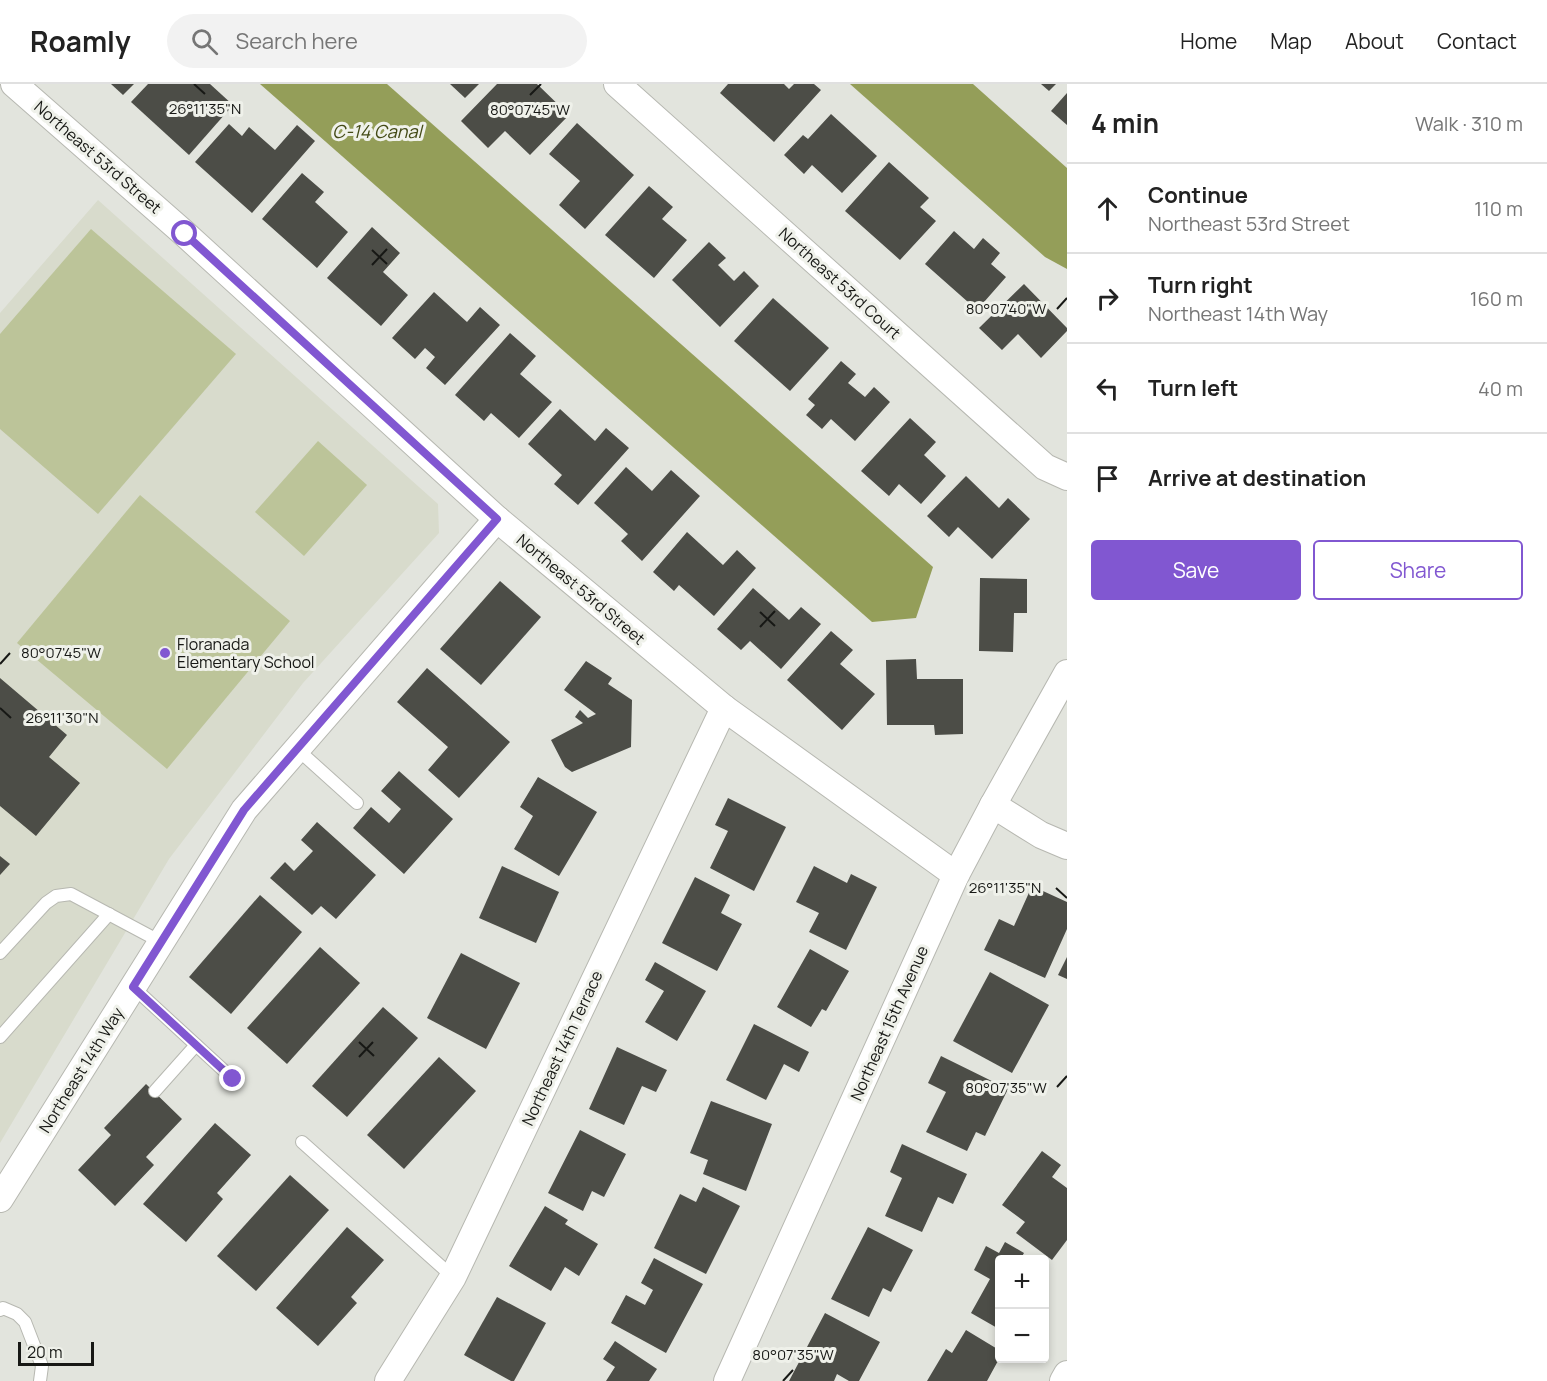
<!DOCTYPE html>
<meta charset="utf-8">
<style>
:root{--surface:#fff;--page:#f2f2f2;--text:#222;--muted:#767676;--line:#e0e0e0;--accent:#8157d1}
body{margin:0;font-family:Manrope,sans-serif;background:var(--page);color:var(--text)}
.controls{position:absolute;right:18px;bottom:18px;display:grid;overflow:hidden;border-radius:6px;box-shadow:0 3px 9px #0003}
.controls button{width:54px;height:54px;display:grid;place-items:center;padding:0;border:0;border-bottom:2px solid var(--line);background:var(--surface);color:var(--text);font:30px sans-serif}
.scale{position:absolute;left:18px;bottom:15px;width:76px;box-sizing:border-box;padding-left:6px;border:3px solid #171815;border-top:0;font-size:16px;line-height:21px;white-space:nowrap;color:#171815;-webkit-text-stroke:4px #eff1ea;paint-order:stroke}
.stop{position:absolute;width:18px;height:18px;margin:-14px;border:4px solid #8157d1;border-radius:50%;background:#fff}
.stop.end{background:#8157d1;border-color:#fff;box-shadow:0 2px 6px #0008}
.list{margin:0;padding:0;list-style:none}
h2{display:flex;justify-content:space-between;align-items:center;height:78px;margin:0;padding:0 24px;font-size:26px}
h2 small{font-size:20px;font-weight:400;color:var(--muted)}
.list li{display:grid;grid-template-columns:39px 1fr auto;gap:18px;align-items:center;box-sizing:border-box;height:90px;padding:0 24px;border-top:2px solid var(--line)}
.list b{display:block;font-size:22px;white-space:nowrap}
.list p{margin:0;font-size:20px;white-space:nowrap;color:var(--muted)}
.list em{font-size:20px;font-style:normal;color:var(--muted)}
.actions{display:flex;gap:12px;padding:18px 24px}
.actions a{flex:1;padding:14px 0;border:2px solid var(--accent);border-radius:6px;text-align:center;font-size:21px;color:var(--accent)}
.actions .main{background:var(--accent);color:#fff}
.icon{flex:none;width:33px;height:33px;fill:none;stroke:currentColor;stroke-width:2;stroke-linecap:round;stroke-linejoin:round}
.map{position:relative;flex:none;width:1067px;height:1297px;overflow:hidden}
header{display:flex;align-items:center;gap:36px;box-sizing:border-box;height:84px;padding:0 30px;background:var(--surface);border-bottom:2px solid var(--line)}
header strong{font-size:28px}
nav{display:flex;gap:33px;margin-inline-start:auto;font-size:21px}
.search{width:420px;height:54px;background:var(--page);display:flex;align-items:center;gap:15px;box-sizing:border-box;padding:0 21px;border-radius:33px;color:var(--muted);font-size:22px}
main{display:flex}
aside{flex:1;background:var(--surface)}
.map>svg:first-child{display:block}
</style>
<header>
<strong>Roamly</strong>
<div class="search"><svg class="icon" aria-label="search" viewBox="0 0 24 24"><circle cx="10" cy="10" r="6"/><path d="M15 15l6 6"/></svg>Search here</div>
<nav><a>Home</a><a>Map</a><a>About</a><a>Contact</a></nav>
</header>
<main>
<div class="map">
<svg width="1067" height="1297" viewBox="0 0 1067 1297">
<rect width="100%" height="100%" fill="#e2e4dd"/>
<path fill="#d8dbcc" d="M98,116l340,304 1,29 -136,150 -134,176 -169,284v-830z"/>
<g fill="#bcc499">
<path d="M91,145l145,125 -138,160 -98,-85v-95z"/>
<path d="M318,357l49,44 -63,71 -49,-44z"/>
<path d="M140,411l150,126 -123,148 -150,-126z"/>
</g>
<g fill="#949e59">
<path d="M260,0h127l546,483 -17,51 -44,4z"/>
<path d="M850,0h123l94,84v101l-22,-12z"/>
</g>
<g fill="#4c4d47">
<path d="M111,0h23l-11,11z"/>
<path d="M148,0h62l23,21 -44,50 -58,-53z"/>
<path d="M450,0h29l-14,14z"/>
<path d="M497,0h40l32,31 -39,40 -25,-24 -17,17 -27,-27z"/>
<path d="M728,0h56l5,5 5,-5h20l7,6 -47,52 -54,-49z"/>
<path d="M1041,0h15l-7,7z"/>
<path d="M1067,9v32l-16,-14z"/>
<path d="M831,30l46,42 -35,37 -30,-28 -8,9 -20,-19 19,-20 5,4z"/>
<path d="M577,39l57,52 -49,54 -26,-24 21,-24 -31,-27z"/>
<path d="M229,40l13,12 7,-9 26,23 22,-25 18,16 -63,72 -57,-51z"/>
<path d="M889,78l40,36 -9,9 16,14 -36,39 -55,-49z"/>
<path d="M302,89l22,19 -9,10 33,30 -31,36 -55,-49z"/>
<path d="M649,102l24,21 -11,12 25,21 -33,38 -49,-43z"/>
<path d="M372,143l28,26 -17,19 25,23 -27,31 -54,-48z"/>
<path d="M954,147l20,18 9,-11 17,15 -9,11 15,13 -29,33 -52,-46z"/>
<path d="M709,158l17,16 -8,7 16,16 10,-10 15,15 -39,41 -48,-47z"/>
<path d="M1024,200l43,44v3l-26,27 -23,-24 -16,16 -23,-22z"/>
<path d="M434,208l33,30 13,-15 20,18 -55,60 -19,-17 9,-11 -10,-9 -10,11 -23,-21z"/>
<path d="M773,214l56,50 -39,43 -56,-50z"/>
<path d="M510,249l26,23 -16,18 32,28 -33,36 -28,-25 -7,8 -29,-26z"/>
<path d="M841,277l15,13 -8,9 17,14 9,-10 16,15 -35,39 -24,-22 -9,10 -16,-14 9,-10 -7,-6z"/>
<path d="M560,325l35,32 11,-13 23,20 -51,57 -24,-21 8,-9 -34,-31z"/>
<path d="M910,334l26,24 -12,13 22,21 -25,28 -22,-20 -10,12 -28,-25z"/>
<path d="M626,383l26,24 19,-21 29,26 -58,65 -21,-20 7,-7 -34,-31z"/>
<path d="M966,392l33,32 9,-10 22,21 -38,40 -34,-32 -9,10 -22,-21z"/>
<path d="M687,448l36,33 14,-15 19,18 -42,48 -35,-31 -5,6 -21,-19z"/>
<path d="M980,494l47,1v34h-13l-1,39 -34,-1z"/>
<path d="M500,497l41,36 -60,68 -41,-36z"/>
<path d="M753,504l36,32 12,-13 20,17 -40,45 -31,-28 -9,9 -24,-21z"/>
<path d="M831,547l22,19 -13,14 35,30 -33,36 -55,-50z"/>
<path d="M916,575l1,20h46v55l-28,1 -1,-10h-47l-1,-65z"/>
<path d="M586,577l26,17 -4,6 24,16 -1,47 -59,25 -7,-5 -14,-27 32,-17 -8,-6 5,-7 8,8 8,-4 -32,-24z"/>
<path d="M427,584l83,74 -51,56 -31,-28 20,-23 -51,-45z"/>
<path d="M0,594l67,57 -18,22 31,26 -44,53 -36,-30z"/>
<path d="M399,687l54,48 -49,55 -51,-46 18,-21 18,16 12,-14 -20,-18z"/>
<path d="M538,693l59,35 -38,64 -45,-27 19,-33 -13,-9z"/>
<path d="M728,714l58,29 -32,64 -44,-23 18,-37 -13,-6z"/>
<path d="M317,738l59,53 -40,44 -15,-13 -9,9 -42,-37 15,-16 9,9 19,-20 -12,-11z"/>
<path d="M0,772l10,8 -10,11z"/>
<path d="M502,782l57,26 -23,51 -57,-25z"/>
<path d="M814,782l33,17 4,-9 26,13 -31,63 -37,-18 10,-19 -23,-11z"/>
<path d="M695,793l35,18 -9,18 21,11 -25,47 -55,-28z"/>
<path d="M1032,802l35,16v27l-22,49 -61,-28 15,-31 15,7z"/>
<path d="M260,811l42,37 -71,82 -42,-37z"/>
<path d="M320,863l40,36 -73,81 -40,-36z"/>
<path d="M810,865l39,22 -23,40 -4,-2 -11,18 -34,-20z"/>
<path d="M461,869l59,30 -34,66 -59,-31z"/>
<path d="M1067,873v22l-9,-4z"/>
<path d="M655,878l51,29 -29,50 -32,-19 19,-31 -19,-11z"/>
<path d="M990,888l59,33 -37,68 -59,-32z"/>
<path d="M383,923l35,31 -71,79 -35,-31z"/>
<path d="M754,940l55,28 -10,20 -15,-8 -18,36 -40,-20z"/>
<path d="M617,963l50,23 -11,22 -14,-6 -18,39 -35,-16z"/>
<path d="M941,972l67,33 -23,47 -9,-4 -9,19 -41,-19 20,-40 -18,-9z"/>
<path d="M439,973l37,34 -72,78 -37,-34z"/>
<path d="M146,1000l36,35 -36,38 8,8 -39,41 -37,-36 33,-35 -7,-7z"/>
<path d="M711,1017l61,23 -26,67 -43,-17 5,-14 -18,-7z"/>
<path d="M215,1039l36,32 -34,38 6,6 -37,43 -43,-38z"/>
<path d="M580,1046l46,24 -22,43 -12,-6 -9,20 -35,-18z"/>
<path d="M902,1060l65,30 -14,30 -15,-7 -16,35 -37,-16 17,-38 -12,-6z"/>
<path d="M1042,1067l19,14 -9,12 15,11v52l-15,20 -36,-27 9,-11 -23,-17z"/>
<path d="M290,1091l39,35 -73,81 -39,-35z"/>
<path d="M703,1103l37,19 -34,68 -52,-26 26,-54 16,8z"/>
<path d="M545,1122l23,14 -3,4 33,20 -19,32 -14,-9 -14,24 -42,-25z"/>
<path d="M347,1143l37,33 -33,37 6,6 -39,43 -42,-38z"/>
<path d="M868,1143l45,23 -22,42 -8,-4 -14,29 -38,-18z"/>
<path d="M1005,1158l19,11 -4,7h-21v69l-28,-16 19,-34 -16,-9 12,-24 13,7z"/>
<path d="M654,1174l49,26 -37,69 -55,-30 15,-28 19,10 8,-15 -12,-7z"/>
<path d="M497,1213l49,26 -32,58h-3l-47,-26z"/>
<path d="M825,1229l55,29 -21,39h-10l-12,-7 -3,7h-45z"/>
<path d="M966,1246l33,20v9l-12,22h-60l19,-32 6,4z"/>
<path d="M615,1257l42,28 -8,12h-43l9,-14 -12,-8z"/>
</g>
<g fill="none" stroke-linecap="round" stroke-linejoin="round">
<g stroke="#b7b8b1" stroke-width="14">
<g id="service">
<path d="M297,665l60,54"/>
<path d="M0,869l46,-50 10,-7 15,-2 90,48"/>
<path d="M133,903l100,92"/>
<path d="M0,953l109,-123"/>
<path d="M155,1007l41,-46"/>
<path d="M302,1058l151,135"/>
<path d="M0,1226l3,-2 14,6 8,8 17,44 -2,15"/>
</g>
</g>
<g stroke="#b7b8b1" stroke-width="28">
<g id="minor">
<path d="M14,0l171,150 312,285 227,189 232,167"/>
<path d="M617,0l428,383 22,10"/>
<path d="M993,721l48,30 26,11"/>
<path d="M0,1115l244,-389 253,-291"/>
<path d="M388,1297l65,-104 271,-569"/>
<path d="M727,1297l229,-506 37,-70 74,-132"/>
<path d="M1063,1297l4,-7"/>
</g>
</g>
<use href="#service" stroke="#fff" stroke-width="12"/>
<use href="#minor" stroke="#fff" stroke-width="26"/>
</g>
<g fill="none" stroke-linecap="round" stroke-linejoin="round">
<path stroke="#8157d1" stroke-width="8" d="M185,150l312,285 -253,291 -111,177 100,92"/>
</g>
<path fill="none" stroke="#171815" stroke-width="2" d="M194,0l11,10M530,11l11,-11M372,166l15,14M372,181l15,-16M1057,225l10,-11M760,528l15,14M760,543l15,-16M0,580l10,-11M0,624l11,10M1056,804l11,10M359,958l15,14M359,973l14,-15M1057,1003l10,-11M783,1297l10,-11"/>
<circle fill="#8157d1" stroke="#eff1ea" stroke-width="2" cx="165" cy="569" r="6"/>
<g text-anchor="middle" stroke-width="6" stroke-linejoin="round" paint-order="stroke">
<g font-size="16" fill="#171815" stroke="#eff1ea">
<text transform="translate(98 73) rotate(41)" y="6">Northeast 53rd Street</text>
<text transform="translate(840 199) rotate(42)" y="6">Northeast 53rd Court</text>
<text transform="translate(581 505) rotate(40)" y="6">Northeast 53rd Street</text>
<text transform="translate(889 939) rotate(-66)" y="6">Northeast 15th Avenue</text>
<text transform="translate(562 964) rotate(-65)" y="6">Northeast 14th Terrace</text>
<text transform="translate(81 986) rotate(-58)" y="6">Northeast 14th Way</text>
</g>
<g font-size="16" fill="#171815" stroke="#eff1ea" text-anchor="start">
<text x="177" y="566">Floranada<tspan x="177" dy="18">Elementary School</tspan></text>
</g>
<g font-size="18" font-style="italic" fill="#434a16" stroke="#eff1ea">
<text x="377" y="54">C-14 Canal</text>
</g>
</g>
<g font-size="15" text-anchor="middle" fill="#171815" stroke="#eff1ea" stroke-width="6" stroke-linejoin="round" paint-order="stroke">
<text x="205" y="30">26°11'35"N</text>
<text x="530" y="31">80°07'45"W</text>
<text x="1006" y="230">80°07'40"W</text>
<text x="61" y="574">80°07'45"W</text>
<text x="62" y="639">26°11'30"N</text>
<text x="1005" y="809">26°11'35"N</text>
<text x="1006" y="1009">80°07'35"W</text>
<text x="793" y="1276">80°07'35"W</text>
</g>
</svg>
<div class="controls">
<button>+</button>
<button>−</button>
</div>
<div class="scale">20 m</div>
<div class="stop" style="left:185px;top:150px"></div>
<div class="stop end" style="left:233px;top:995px"></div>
</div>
<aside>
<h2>4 min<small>Walk · 310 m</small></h2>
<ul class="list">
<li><svg class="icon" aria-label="ahead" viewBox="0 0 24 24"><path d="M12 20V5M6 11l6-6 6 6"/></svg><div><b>Continue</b><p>Northeast 53rd Street</p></div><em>110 m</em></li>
<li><svg class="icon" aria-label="right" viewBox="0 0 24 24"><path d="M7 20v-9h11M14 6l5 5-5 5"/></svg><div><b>Turn right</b><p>Northeast 14th Way</p></div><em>160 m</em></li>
<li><svg class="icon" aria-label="left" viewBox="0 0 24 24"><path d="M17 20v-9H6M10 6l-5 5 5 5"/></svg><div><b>Turn left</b></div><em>40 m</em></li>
<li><svg class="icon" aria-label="arrive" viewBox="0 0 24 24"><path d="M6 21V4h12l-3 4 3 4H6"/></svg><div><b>Arrive at destination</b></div></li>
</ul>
<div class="actions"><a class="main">Save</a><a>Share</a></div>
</aside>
</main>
